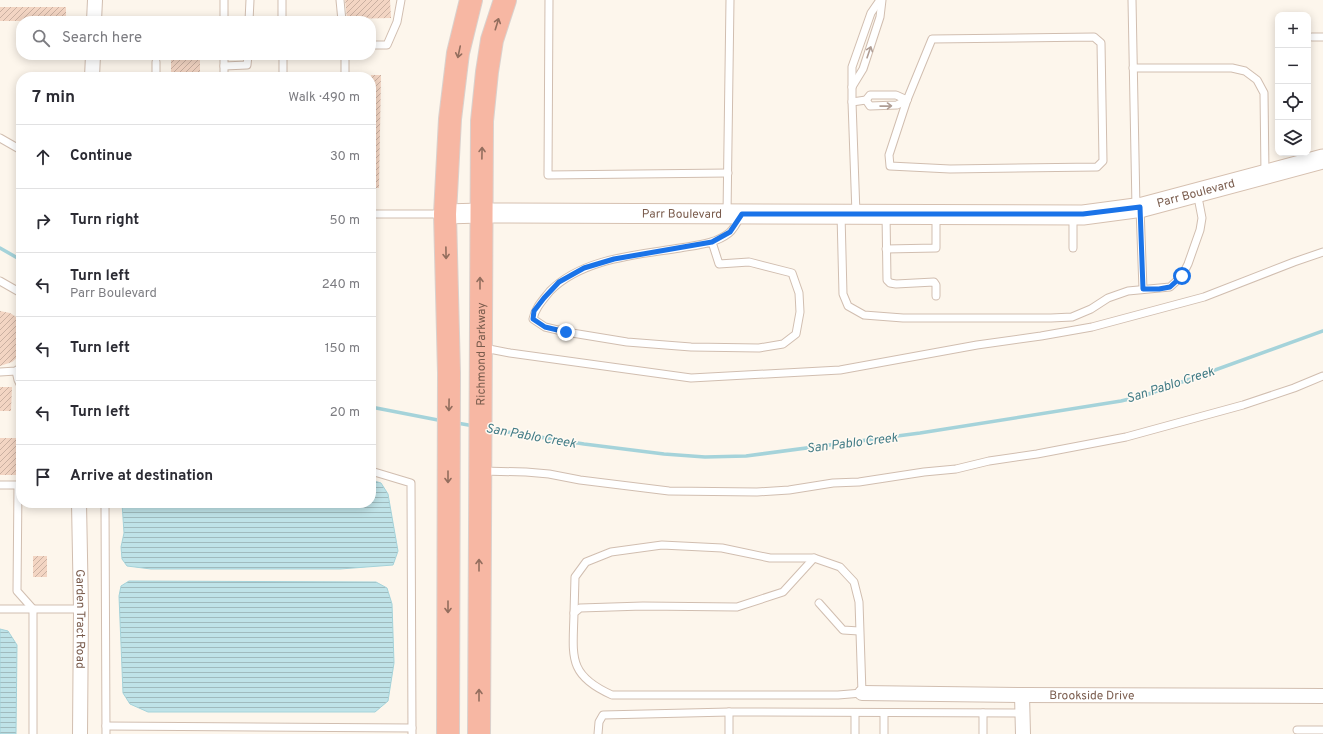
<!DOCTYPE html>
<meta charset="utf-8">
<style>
:root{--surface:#fff;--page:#f7f7f7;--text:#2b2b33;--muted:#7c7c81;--line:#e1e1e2}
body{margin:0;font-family:Overpass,sans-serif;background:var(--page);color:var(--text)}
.controls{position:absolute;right:12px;top:12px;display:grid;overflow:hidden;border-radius:8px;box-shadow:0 2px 10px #0003}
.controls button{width:36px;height:36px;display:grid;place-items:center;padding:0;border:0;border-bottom:1px solid var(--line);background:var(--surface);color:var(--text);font:20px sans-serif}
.stop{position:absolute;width:12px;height:12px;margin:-9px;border:3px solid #1a73e8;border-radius:50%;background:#fff}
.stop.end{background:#1a73e8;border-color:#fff;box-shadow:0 1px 4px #0008}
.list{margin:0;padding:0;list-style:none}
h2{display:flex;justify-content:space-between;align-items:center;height:52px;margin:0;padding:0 16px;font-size:17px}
h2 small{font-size:13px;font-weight:400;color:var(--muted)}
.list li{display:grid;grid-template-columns:26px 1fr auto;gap:12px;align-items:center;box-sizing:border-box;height:64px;padding:0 16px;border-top:1px solid var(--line)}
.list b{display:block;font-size:15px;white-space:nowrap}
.list p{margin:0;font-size:13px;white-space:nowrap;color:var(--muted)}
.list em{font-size:13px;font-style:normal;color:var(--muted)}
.icon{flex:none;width:22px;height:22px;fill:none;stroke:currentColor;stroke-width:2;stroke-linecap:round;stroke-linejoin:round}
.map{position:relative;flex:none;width:1323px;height:734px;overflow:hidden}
.search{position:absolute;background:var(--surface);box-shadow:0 2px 10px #0003;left:16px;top:16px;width:360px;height:44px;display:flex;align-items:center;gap:10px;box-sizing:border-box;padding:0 14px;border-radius:16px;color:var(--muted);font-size:15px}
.panel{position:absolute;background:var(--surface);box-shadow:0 2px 10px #0003;left:16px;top:72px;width:360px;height:436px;border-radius:16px}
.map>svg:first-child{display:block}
</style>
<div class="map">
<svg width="1323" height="734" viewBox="0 0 1323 734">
<defs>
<pattern id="water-rules" width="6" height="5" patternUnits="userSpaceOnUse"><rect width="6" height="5" fill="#bfe3e8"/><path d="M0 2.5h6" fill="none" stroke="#a0bbbe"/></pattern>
<pattern id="building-hatch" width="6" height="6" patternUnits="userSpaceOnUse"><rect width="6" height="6" fill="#f3d5c3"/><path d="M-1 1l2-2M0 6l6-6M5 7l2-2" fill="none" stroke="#cab0a1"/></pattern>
</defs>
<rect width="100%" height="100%" fill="#fdf6ec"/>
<g fill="url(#water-rules)" stroke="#a5d3da">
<path d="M371,480l10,3 7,11 10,57 -5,14 -53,4h-189l-24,-3 -5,-7 -1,-12 3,-14 -2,-30h249z"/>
<path d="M129,581l247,1 11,6 5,16 2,59 -6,38 -13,11h-227l-18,-8 -7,-11 -4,-97 2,-10z"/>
<path d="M0,629l8,2 9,14 -1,89h-16z"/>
</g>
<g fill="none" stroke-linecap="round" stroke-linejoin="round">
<g stroke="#a5d3da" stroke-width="3.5">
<path d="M0,248l21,12"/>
<path d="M371,407l72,14"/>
<path d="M457,423l17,3"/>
<path d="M488,429l96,15 80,10 41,3 41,-1 174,-23 201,-32 25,-6 177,-64"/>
</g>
</g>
<g fill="url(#building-hatch)">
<path d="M345,0h45l1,18 -44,1z"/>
<rect x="0" y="7" width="66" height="14"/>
<rect x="171" y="55" width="29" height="22"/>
<path d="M371,75h10l-2,113h-8z"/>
<path d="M0,311l10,2 8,5 3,4v32l-9,8 -12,4z"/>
<path d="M0,387h12l-1,24h-11z"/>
<rect x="0" y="438" width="21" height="37"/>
<rect x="33" y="556" width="14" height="21"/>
</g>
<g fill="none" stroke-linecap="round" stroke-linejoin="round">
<g stroke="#d1beb0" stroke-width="9">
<g id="lane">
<path d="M282,0v21"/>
<path d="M340,0l2,21"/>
<path d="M549,0l-1,175 180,-2"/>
<path d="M1132,0l4,208"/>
<path d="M224,21v-21"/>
<path d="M249,21l1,-21"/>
<path d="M1094,37l7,6 2,118 -6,6 -147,2 -60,-3 -1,-11 18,-55 25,-61z"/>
<path d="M1312,37h11"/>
<path d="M371,45h16l10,-23 4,-22"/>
<path d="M283,55v22"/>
<path d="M345,55v22"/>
<path d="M224,66l23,-1 1,-10"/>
<path d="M1133,68h99l13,3 12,9 7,13 1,81"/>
<path d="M156,77v-15"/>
<path d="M224,77v-22"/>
<path d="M852,87l11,-18 17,-52 2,-17"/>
<path d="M866,100l4,6 27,-1 10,-5"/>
<path d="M852,102l14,-2 4,-5h26l11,5"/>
<path d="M0,138l21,12"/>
<path d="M1140,208l3,81"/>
<path d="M371,214h72"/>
<path d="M727,214l3,-214"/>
<path d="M841,214l2,80 5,12 16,9 39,3h148l21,-1 19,-8 17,-11 20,-7 42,-4 12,-11 6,-12 12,-34 2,-12 -5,-26"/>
<path d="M856,214l-4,-112v-35l19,-54 9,-13"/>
<path d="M886,214l1,66 3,3 6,1 38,-2 2,3v11"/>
<path d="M712,242l7,22 30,-2 43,11 7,20 1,19 -4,22 -13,10 -24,4 -68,-1 -64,-5 -61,-10 -21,-5 -12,-8c2,-11 10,-19 17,-28 33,-33 87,-36 130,-43 17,-3 35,-4 49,-15 5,-4 9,-12 12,-18"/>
<path d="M1073,248v-33"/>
<path d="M886,249l50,-1v-34"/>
<path d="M0,281l21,12"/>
<path d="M484,348l26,5 181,25 149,-8 137,-25 64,-9 51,-9 112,-30 90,-35 29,-10"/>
<path d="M16,371l2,9 3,6"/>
<path d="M0,372l16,-1 5,-4"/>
<path d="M371,471l40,12 1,251"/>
<path d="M482,471l44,1 23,2 31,6 89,11 88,1 32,-2 44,-7 26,-1 65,-10 32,-3 33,-8 48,-7 89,-17 117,-32 51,-17 29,-12"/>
<path d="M0,485h21"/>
<path d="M18,485l-1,106 16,18v125"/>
<path d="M105,503l1,231"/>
<path d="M814,558l26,9 14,15 5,20 3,91 -24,2h-226c-45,-20 -39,-39 -38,-82l6,-5 63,-2 94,1 46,-15z"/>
<path d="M819,603l24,27 16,1"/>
<path d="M0,609h81"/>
<path d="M574,613l1,-36 11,-15 25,-10 51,-7 60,3 48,10h44"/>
<path d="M884,713v21"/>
<path d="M983,713v21"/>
<path d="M106,726l306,2"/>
<path d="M1297,730h26"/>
<path d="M598,734l1,-12 4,-7 126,-3"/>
<path d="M729,734v-22l293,1"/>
<path d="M855,734v-21"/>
</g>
</g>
<g stroke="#d1beb0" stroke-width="16">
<g id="street">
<path d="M94,21l1,-21"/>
<path d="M92,77l1,-22"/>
<path id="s1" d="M79,503l2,106 -1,125"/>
<path id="s2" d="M862,693l160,2 301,1"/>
<path d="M1022,695l1,39"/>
</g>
</g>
<g stroke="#d6c0b0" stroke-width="21">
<g id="secondary">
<path id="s3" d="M445,214l36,-1 602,2 60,-8 180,-48"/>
</g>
</g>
<g stroke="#dad1cd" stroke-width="24">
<g id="highway">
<path d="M448,734l1,-361 -4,-159 5,-95 8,-66 13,-53"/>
<path id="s4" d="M479,734l3,-613 5,-49 5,-32 13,-40"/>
</g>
</g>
<use href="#lane" stroke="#fff" stroke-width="7"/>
<use href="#street" stroke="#fff" stroke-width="14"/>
<use href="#secondary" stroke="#fff" stroke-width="19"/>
<use href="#highway" stroke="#f7b7a3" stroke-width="22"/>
</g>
<defs><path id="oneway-shaft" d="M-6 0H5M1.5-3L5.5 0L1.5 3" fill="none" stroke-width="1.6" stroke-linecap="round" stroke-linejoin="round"/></defs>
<g stroke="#936e5e">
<use href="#oneway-shaft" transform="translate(497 24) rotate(-73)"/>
<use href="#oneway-shaft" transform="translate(459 52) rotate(102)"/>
<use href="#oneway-shaft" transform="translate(482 153) rotate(-89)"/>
<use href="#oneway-shaft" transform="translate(446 253) rotate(89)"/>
<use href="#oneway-shaft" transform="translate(480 283) rotate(-90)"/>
<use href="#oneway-shaft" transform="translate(449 405) rotate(91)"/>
<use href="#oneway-shaft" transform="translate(448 477) rotate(90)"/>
<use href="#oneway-shaft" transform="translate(479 565) rotate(-90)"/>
<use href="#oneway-shaft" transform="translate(448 607) rotate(90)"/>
<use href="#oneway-shaft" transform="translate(479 695) rotate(-90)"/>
</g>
<g stroke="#af9d94">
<use href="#oneway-shaft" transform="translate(869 52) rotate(-71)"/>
<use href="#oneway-shaft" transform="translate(886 106) rotate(-1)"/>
</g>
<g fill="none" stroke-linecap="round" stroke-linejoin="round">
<path stroke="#1a73e8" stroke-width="5" d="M566,332l-21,-5 -12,-8 1,-8 10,-13 15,-16 25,-14 30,-9 98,-17 18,-10 12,-18h341l57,-7 3,82h16l11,-2 12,-11"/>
</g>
<g text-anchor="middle" stroke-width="3" stroke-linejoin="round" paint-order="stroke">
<g font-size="12" fill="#7a5c4d" stroke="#fffaf3">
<text dy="4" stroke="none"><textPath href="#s3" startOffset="753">Parr Boulevard</textPath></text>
<text dy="4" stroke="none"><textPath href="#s3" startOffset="237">Parr Boulevard</textPath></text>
<text dy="4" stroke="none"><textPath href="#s4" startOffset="380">Richmond Parkway</textPath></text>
<text dy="4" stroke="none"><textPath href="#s1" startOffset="116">Garden Tract Road</textPath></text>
<text dy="4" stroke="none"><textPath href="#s2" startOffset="230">Brookside Drive</textPath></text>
</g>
<g font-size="13" font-style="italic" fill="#437c86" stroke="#fffaf3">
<text transform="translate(1170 384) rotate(-18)" y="5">San Pablo Creek</text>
<text transform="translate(531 435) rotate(10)" y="5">San Pablo Creek</text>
<text transform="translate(852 442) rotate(-7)" y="5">San Pablo Creek</text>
</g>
</g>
</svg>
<div class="controls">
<button>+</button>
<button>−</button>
<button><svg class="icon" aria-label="locate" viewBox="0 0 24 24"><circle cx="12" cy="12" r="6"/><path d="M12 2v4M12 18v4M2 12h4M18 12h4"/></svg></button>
<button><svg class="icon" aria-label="layers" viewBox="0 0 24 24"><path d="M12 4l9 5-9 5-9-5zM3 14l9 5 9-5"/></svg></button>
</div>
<div class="stop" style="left:1182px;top:276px"></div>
<div class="stop end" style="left:566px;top:332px"></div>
<div class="search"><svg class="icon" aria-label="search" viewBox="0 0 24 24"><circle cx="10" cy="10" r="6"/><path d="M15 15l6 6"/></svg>Search here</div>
<section class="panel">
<h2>7 min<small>Walk · 490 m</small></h2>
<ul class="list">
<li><svg class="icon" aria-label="ahead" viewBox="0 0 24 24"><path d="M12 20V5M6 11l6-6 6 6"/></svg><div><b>Continue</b></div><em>30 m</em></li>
<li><svg class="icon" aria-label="right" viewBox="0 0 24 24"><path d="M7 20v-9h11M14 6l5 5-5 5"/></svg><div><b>Turn right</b></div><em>50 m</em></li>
<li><svg class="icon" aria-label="left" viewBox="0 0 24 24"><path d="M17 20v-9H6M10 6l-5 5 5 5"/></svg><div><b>Turn left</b><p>Parr Boulevard</p></div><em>240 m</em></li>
<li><svg class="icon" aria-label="left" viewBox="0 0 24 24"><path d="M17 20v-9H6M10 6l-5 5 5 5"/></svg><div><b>Turn left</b></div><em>150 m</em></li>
<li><svg class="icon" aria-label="left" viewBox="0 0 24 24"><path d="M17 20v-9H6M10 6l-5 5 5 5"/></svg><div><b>Turn left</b></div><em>20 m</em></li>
<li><svg class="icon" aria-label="arrive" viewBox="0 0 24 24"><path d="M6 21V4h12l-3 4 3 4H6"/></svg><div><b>Arrive at destination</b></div></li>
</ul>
</section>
</div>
